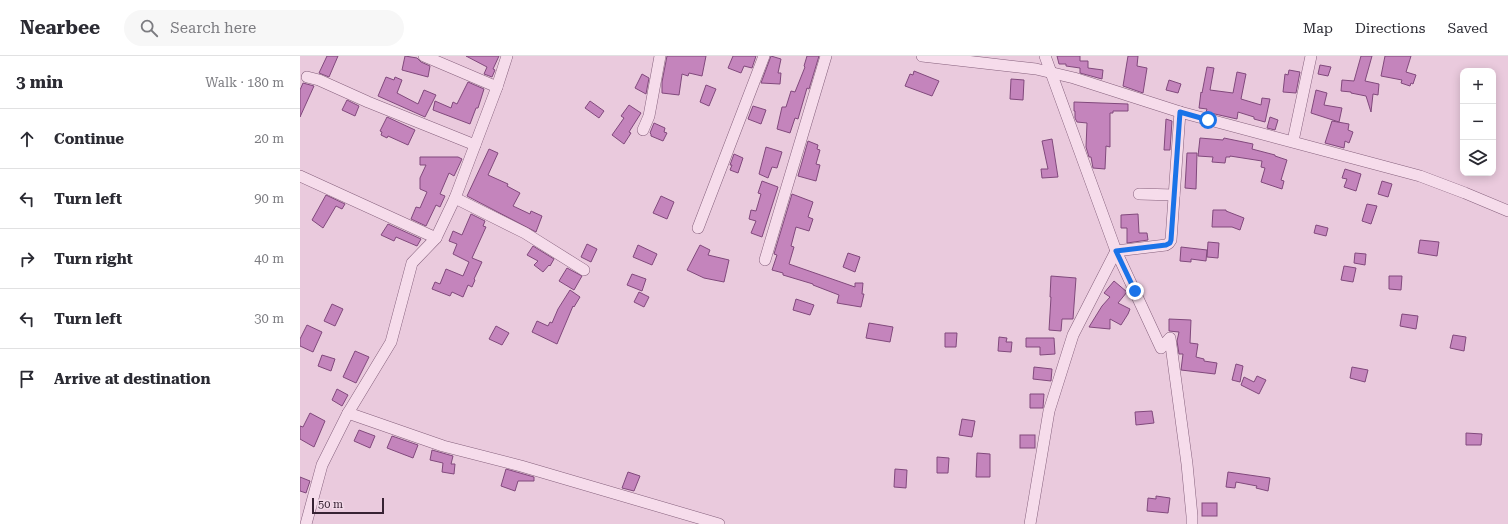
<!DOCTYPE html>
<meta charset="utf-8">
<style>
:root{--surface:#fff;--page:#f7f7f7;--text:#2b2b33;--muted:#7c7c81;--line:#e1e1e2}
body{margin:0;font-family:"Roboto Serif",serif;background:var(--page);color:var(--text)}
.controls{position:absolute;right:12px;top:12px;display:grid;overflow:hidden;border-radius:8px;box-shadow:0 2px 10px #0003}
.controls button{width:36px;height:36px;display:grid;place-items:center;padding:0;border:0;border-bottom:1px solid var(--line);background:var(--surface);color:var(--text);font:20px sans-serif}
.scale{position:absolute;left:12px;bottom:10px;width:72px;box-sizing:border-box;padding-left:4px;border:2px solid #372233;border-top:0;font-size:11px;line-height:14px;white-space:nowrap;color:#372233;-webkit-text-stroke:3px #f2d9e8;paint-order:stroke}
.stop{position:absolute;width:12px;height:12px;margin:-9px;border:3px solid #1a73e8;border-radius:50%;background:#fff}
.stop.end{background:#1a73e8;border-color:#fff;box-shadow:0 1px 4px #0008}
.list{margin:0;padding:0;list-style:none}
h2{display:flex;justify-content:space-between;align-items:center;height:52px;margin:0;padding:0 16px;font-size:17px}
h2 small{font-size:13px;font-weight:400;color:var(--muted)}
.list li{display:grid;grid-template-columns:26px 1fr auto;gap:12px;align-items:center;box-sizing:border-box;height:60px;padding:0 16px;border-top:1px solid var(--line)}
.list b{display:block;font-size:15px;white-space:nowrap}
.list em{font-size:13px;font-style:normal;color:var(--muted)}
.icon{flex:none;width:22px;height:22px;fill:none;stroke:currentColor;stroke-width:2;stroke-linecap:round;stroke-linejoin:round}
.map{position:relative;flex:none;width:1208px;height:468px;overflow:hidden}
header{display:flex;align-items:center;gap:24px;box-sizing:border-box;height:56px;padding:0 20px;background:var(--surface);border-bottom:1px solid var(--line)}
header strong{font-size:19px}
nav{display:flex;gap:22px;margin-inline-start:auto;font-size:14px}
.search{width:280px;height:36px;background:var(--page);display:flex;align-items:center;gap:10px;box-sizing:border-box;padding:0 14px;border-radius:22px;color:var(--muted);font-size:15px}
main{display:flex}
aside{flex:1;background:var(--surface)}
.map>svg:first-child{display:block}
</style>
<header>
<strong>Nearbee</strong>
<div class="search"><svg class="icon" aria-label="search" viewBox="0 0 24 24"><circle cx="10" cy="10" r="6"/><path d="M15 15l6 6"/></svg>Search here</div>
<nav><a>Map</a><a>Directions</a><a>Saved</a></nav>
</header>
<main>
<aside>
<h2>3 min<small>Walk · 180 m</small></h2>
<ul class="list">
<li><svg class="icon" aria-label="ahead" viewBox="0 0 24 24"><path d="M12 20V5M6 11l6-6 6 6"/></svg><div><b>Continue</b></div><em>20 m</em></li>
<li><svg class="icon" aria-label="left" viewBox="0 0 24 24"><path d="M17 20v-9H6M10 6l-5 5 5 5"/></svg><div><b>Turn left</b></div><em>90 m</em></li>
<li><svg class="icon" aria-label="right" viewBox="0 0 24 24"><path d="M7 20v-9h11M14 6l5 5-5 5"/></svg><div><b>Turn right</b></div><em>40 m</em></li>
<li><svg class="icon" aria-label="left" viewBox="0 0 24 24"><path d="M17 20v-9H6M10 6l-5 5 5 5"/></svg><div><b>Turn left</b></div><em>30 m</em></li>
<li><svg class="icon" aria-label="arrive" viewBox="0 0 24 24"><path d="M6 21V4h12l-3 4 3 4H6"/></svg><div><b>Arrive at destination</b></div></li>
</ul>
</aside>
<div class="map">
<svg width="1208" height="468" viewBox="0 0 1208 468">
<rect width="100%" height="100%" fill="#eacadd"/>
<g fill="#c484bc" stroke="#81497c">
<path d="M27,0h11l-9,21 -10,-4z"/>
<path d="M105,0l12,2 4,4 9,4 -2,11 -26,-7z"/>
<path d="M166,0h33l-6,13 2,1 -3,7 -8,-3 3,-7z"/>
<path d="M367,0h39l-4,20 -13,-3 -1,3 -6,-2 -3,21 -17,-2v-11z"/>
<path d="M433,0h23l-4,12 -8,-2 -3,7 -13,-5z"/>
<path d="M471,0l10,3 -3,14h3l-1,11 -19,-1z"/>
<path d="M507,0h12l-10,33 -2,-1 -9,31 -3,-1 -5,15 -13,-4 5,-22h4l5,-16 4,1 10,-25 -1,-1z"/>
<path d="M757,0h23v5h8v7l15,2 -1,9 -22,-6v-5l-14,-2v-2h-7z"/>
<path d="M828,0h10l-1,10 10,2 -4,25 -20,-7z"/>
<path d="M1061,0h11l-7,25 14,3 -1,11 -5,-1 -2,18 -5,-16 -15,-3v-1l-10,-1 1,-11 12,1z"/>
<path d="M1085,0h26l-5,16 10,3 -3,9 -2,-1 -1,3 -9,-3 1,-3 -21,-4z"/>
<path d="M1020,9l11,2 -3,9 -10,-2z"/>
<path d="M907,11l7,1 -4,22 23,3 4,-21 9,2 -5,25 20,6 1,-7 8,1 -5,23 -11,-3v-2l-16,-5 -1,7 -31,-7 1,-3 -8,-1 2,-16 1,1z"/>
<path d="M989,14l11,2 -4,21 -13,-1 2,-18 3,1z"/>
<path d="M614,15l25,10 -7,15 -27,-10 5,-12 3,1z"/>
<path d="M342,18l7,4 -3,16 -11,-6z"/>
<path d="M86,21l8,3 1,-3 7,3 -5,13 21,11 6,-14 12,5 -11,22 -47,-21z"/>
<path d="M711,23l13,1 -1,20 -13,-1z"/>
<path d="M869,24l12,4 -3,9 -12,-3z"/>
<path d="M168,26l16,7 -6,19h-2l-6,16 -37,-14 2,-9 16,7 2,-6 4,2z"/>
<path d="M3,27l11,3 -14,31v-27z"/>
<path d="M406,29l10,4 -7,17 -9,-4z"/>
<path d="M1016,34l11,3 -3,12 18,3 -3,14 -28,-9z"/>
<path d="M47,44l12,6 -4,10 -13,-6z"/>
<path d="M290,45l14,10 -5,7 -14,-10z"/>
<path d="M774,46l54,2v7h-15v2h-3v34l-4,-1 -1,23 -12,-1 -2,-11h-2l-3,-10 1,-24 -10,-1 -2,-4v-7h-1z"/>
<path d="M329,49l12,8 -12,19 2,1 -7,11 -12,-9 12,-17 -3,-2z"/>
<path d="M453,50l13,4 -5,14 -13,-5z"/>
<path d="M87,61l28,13 -7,15 -20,-9 -1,2 -6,-3 1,-3 -2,-1z"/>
<path d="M970,61l8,3 -3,10 -8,-2z"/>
<path d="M866,63l6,2 -2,29h-6z"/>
<path d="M1032,65l17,3 -1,6 5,2 -4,11 -4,-2 -1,7 -19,-5z"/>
<path d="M354,67l11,5 -1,4 3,1 -4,8 -12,-5v-2l-1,-1z"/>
<path d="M900,82l23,2 1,-2 29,6 -1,5 23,6v1l12,4 -6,20 3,1 -2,8 -21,-7 4,-14 -4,-1 1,-6 -32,-5v1h-4l-1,6 -13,-1 1,-5 -15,-1z"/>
<path d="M752,83l6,38 -16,1 -1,-9h7l-6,-28z"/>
<path d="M508,85l10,4 -1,4 3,1 -4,14 4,1 -4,16 -18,-5z"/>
<path d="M466,91l16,5 -5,16 -5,-1 -4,11 -9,-4z"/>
<path d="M189,93l9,4 -10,22 20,9 -1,2 13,7 -7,13 17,8 1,-3 11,5 -6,16 -69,-36z"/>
<path d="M887,97h10l-1,36 -11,-1z"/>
<path d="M434,98l9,4 -5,15 -8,-3 2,-5h-2z"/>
<path d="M120,101h38l4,2 -8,17 -5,-3 -9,21 5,2 -5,11 -4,-2 -10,21 -15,-7 5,-12 4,1 7,-16 -7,-3v-11l6,-13h-6z"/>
<path d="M1045,113l16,5 -5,17 -12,-4 3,-8 -5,-1z"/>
<path d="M462,125l16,6 -16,50 -11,-4 5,-12 -7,-2 2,-9 5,1 5,-17 -3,-1z"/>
<path d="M1082,125l10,3 -4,13 -10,-3z"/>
<path d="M492,138l21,8 -5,15 5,2 -4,12 -13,-4 -5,19 3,1 -5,17 66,23v-4h8l-1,11h2l-3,13 -24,-4 2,-8 -26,-10v-1l-30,-9v-2l-11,-3 5,-15 -3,-1z"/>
<path d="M26,139l19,9 -3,5 -6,-3 -13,22 -11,-8z"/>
<path d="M361,140l13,6 -7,17 -14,-6z"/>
<path d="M1067,148l10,2 -6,18 -9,-3z"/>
<path d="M913,154h13v1l18,7 -4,12 -8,-3h-20z"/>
<path d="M171,158l14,7 -2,5 3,1 -14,31 10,4 -8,17 1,1 -3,7 -4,-2 -5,12 -11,-5 -2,4 -18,-7 3,-7 5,2 6,-15 17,7 6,-14 -16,-8 4,-10 -8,-3 4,-10 9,4z"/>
<path d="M838,158l1,19h8l1,7 -21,3v-15h-6v-13z"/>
<path d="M88,168l33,15 -4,7 -21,-9 -2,4 -13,-6z"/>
<path d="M1016,169l12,3 -2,8 -12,-3z"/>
<path d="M1120,184l19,2 -2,14 -19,-3z"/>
<path d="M908,186l11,1 -1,15 -11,-1z"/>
<path d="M287,188l10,5 -6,13 -10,-5z"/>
<path d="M338,189l19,9 -5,11 -19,-8z"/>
<path d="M400,189l10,5 -2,5 21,5 -5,22 -20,-4 -17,-8z"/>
<path d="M233,190l21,13 -4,7 -1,-1 -6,7 -9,-7 4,-4 -11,-6z"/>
<path d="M881,191l26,3 -1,11 -15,-2v3l-11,-1z"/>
<path d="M548,197l12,4 -5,15 -12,-5z"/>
<path d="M1055,197l11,1 -1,11 -11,-2z"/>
<path d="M1044,210l12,2 -3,14 -12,-2z"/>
<path d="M267,212l15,8 -8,14 -15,-9z"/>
<path d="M332,218l14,5 -4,12 -15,-6z"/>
<path d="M751,220l25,2 -3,41h-11l-1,12 -12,-1 2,-33h-1z"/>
<path d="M1089,220h13l-1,14 -12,-1z"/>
<path d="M814,225l13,11 -9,11 12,6 -2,5 -7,11 -11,-6v10l-21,-2 13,-21 8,-9 -6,-4z"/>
<path d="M270,234l10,7 -6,10 -1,-1 -16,38 -25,-12 5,-11 11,5 2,-4 2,1 6,-14z"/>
<path d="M339,236l10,5 -5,10 -10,-5z"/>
<path d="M496,243l18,6 -4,10 -17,-5z"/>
<path d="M32,248l11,5 -8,17 -11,-5z"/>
<path d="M1102,258l16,2 -2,13 -16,-3z"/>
<path d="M869,263l22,1 -1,23 8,1 -2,13 8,2v2l13,2 -2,11 -34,-4 2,-16h-4l-2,-13 2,-9 -10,-1z"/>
<path d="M569,267l24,4 -3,15 -24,-4z"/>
<path d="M7,269l15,7 -9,20 -13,-6v-7z"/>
<path d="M196,270l13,7 -7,12 -13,-6z"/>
<path d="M645,277h12l-1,14h-11z"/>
<path d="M1153,279l13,2 -2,14 -14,-3z"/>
<path d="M699,281l8,1 -1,4h6l-1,10 -13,-1z"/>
<path d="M726,282h28l1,16 -15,1v-8h-14z"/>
<path d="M55,295l14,6 -13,26 -13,-6z"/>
<path d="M22,299l13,4 -4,12 -13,-5z"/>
<path d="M936,308l7,2 -3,16 -8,-2z"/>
<path d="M734,311l18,2 -1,12 -18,-2z"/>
<path d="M1052,311l16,3 -3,12 -15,-4z"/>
<path d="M957,320l9,4 -7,14 -18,-9 3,-8 10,5z"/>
<path d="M37,333l11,6 -6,11 -10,-6z"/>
<path d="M730,338h14l-1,14h-13z"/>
<path d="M852,355l2,12 -18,2 -1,-13z"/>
<path d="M10,357l15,8 -11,26 -14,-8v-13l3,1z"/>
<path d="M662,363l13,2 -3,16 -13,-2z"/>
<path d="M59,374l16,6 -5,12 -16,-7z"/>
<path d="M1166,377l16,1 -1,11h-15z"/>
<rect x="720" y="379" width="15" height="13"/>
<path d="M92,380l26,9 -5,13 -26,-10z"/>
<path d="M132,394l21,6 -2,8h4l-1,10 -12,-2 1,-9 -13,-3z"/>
<path d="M677,397l13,1v23h-14z"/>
<path d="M637,401l12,1 -1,15h-11z"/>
<path d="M206,413l28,8v4h-16l-3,10 -14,-5z"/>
<path d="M595,413l12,1 -1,18 -12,-1z"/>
<path d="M328,416l12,4 -6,15 -12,-3z"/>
<path d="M928,416l42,6 -2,13 -12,-3 1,-2 -21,-4 -1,6 -9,-1z"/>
<path d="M0,421l10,4 -4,12 -6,-2z"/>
<path d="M856,440l14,2 -2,15 -21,-2 1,-13 8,1z"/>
<rect x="902" y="447" width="15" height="13"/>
</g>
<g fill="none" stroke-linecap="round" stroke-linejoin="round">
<g stroke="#85607c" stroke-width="12">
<g id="minor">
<path d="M124,0l73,31"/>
<path d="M622,0l114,13 38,9 106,34 240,64 45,17 43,18"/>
<path d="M745,0l71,195 45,97 9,-10 17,126 5,52v8"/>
<path d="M7,21l12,3 49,22 107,43"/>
<path d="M343,74l6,-14 11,-60"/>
<path d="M993,85l18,-85"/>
<path d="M0,120l136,62"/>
<path d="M839,138l35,1"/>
<path d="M155,142l70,35 59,37"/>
<path d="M398,172l66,-172"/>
<path d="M465,204l61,-204"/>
<path d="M48,357l95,33 78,20 198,58"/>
<path d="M6,468l16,-59 26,-52 43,-71 21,-79 24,-25 19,-40 42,-111 10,-31"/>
<path d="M730,468l19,-113 24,-76 43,-84 50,-6 3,-2 2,-3 9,-128"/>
</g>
</g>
<use href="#minor" stroke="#f6dceb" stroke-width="11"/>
</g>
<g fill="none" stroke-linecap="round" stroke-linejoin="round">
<path stroke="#1a73e8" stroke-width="5" d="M835,235l-19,-40 50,-6 4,-2 1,-3 9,-128 28,8"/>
</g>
</svg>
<div class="controls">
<button>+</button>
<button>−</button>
<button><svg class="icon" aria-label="layers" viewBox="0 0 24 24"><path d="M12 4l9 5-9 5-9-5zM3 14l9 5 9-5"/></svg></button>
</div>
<div class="scale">50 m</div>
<div class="stop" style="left:908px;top:64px"></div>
<div class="stop end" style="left:835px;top:235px"></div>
</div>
</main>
